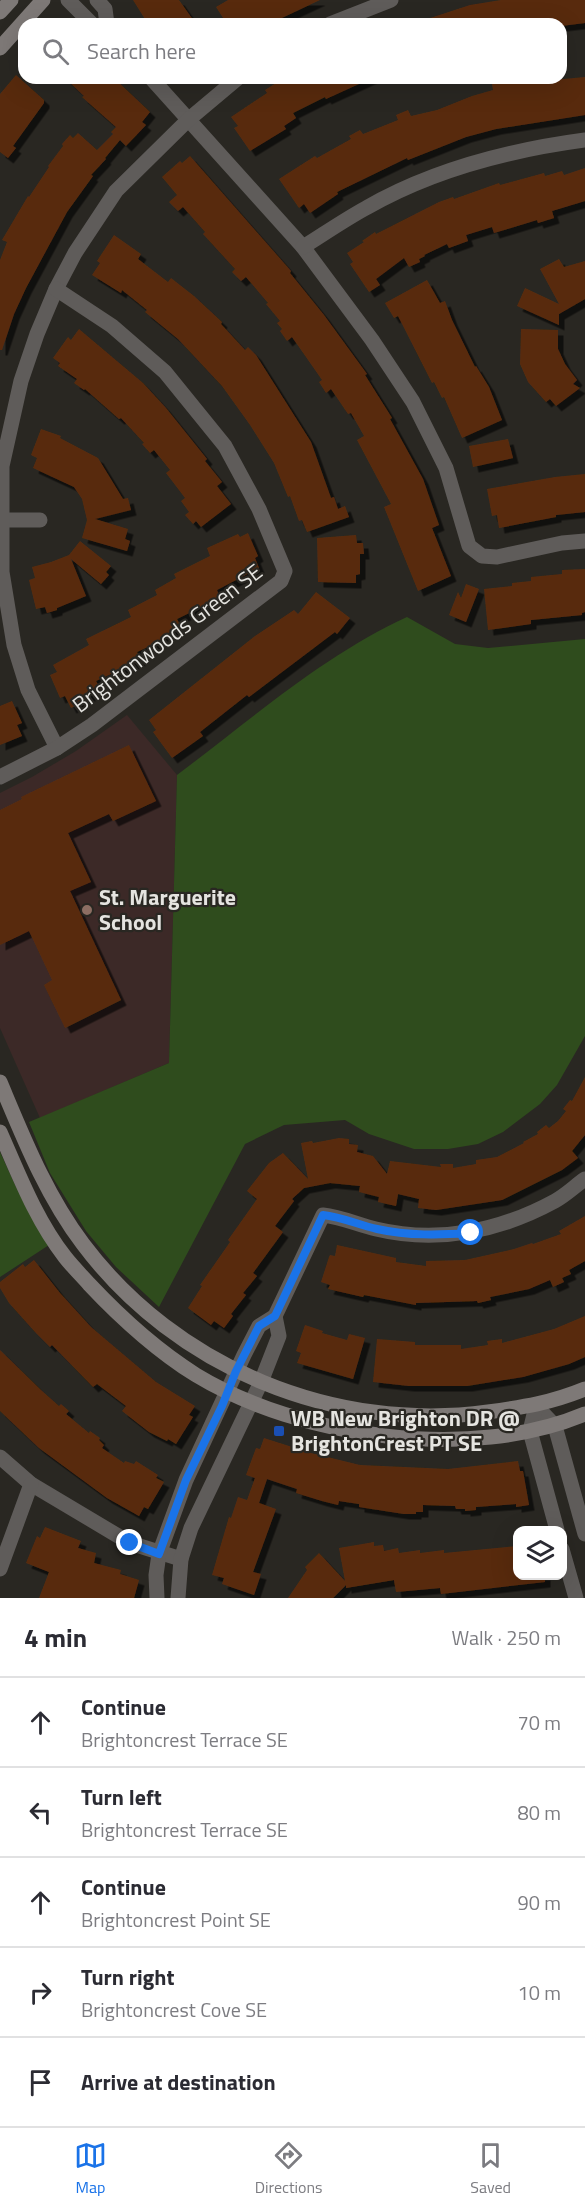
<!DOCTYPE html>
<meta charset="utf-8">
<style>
:root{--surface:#fff;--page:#f7f7f7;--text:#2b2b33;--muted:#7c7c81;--line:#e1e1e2;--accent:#1a73e8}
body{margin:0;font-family:"Titillium Web",sans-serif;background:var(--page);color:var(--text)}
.controls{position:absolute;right:18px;bottom:18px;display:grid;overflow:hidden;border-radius:12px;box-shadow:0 6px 24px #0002}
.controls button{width:54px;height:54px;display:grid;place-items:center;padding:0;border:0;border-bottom:2px solid var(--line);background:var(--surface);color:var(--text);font:30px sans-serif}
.stop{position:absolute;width:18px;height:18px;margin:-14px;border:4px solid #1a73e8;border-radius:50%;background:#fff}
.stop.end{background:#1a73e8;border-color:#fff;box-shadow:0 2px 6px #0008}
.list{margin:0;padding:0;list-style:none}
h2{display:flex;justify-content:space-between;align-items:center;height:78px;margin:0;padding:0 24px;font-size:26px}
h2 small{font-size:20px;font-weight:400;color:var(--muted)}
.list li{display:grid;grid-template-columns:39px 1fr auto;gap:18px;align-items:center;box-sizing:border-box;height:90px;padding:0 24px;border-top:2px solid var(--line)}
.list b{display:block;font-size:22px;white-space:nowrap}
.list p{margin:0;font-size:20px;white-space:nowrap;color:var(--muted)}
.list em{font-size:20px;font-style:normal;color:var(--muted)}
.icon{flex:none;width:33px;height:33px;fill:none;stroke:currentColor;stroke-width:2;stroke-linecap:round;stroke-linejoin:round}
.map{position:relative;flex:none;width:585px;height:1598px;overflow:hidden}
.search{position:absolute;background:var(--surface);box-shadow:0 6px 24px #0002;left:18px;right:18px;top:18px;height:66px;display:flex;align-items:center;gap:15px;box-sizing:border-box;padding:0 21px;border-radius:18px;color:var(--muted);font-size:22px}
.sheet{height:528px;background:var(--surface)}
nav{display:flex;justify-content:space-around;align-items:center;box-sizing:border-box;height:84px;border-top:2px solid var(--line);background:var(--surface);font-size:16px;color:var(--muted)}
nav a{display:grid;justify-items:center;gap:3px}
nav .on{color:var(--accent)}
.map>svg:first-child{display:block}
</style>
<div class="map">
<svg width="585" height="1598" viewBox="0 0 585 1598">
<defs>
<filter id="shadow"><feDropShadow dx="5.5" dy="5.5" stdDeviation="0" flood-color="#0009"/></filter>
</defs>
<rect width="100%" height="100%" fill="#292722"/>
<path fill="#3c2927" d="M127,715l50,60 -8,288 -129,55 -40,-90v-235l32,-16 44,-26z"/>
<g fill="#2f4c1d">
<path d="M407,617l48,27 33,4 97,-9v397l-28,49 -17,19 -37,28 -25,12 -30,5h-34l-45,-15 -24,-14 -61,5 -39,19 -86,163 -43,-40 -30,-36 -36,-58 -21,-51 140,-59 8,-288c73,-55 147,-120 230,-158z"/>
<path d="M0,1152l16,35 33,58 -49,32z"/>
</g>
<g fill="#592c0e" filter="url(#shadow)">
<path d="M133,0h46l17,24h-48z"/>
<path d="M228,0h92l-51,24h-10l-2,-5 -8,5h-22l-11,-17z"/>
<path d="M501,0h84v23l-24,3v-2h-140v-3l49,-16z"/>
<path d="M16,75l28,25v3l-31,43 3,2 -8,10 -8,-6v-58z"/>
<path d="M585,77v38l-89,14 -30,8 -58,23 -1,-2 -70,34 1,2 -28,19 -6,-9 -5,4 -20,-29 36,-23 2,2 34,-19 -2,-3 11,-6 3,4 35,-14 -2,-5 12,-5 3,6 26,-6 35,-14 21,-6 -1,-6 12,-3 28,-3v4z"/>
<path d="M65,78h49l36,34 -8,10 4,3 -20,21 -6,-6 -15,18 1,1 -15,16 2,1 -26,36 -41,76 -12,26 -12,36h-2v-90l7,-18 -5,-2 26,-44 1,1 20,-30 -1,-1 15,-20 -1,-2 8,-9 3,3 5,-5 19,17 16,-16 -2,-2 5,-5 -34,-30 2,-1z"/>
<path d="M284,78h88l-46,21 -1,-2 -32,16 3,5 -12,8 2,3 -36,22 -16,-23 4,-2 -7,-9 36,-24 -2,-3z"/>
<path d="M190,156l101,115 -1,2 34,42 43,59 -2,1 27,43 -2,1 33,60 16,46 -7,3 19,48 -33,15 -34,-84 7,-3 -34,-64 7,-4 -13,-23 -3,1 -17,-25 -5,4 -7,-11 3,-2 -30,-43 -5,4 -7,-10 2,-2 -5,-6 3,-2 -14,-17 2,-1 -22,-26 -5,4 -9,-9 3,-3 -32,-35 2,-2 -22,-25 -5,4 -9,-9 8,-7 -15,-18 18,-16 2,2z"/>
<path d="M585,168v33l-33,10 2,7 -16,5 -1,-3 -43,13 -2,-6 -26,8 2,6 -19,7 -2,-4 -23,11 1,1 -6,3 1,3 -11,5 -5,-9 -28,21 4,6 -11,7 -19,-28 3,-2 -6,-9 17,-11 -2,-1 13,-9 1,2 63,-32 14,-5 1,2 45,-16 1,2 44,-12 1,3 17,-5 2,4z"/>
<path d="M114,235l27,19 -3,5 30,23 3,-4 23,18 28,26 -1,2 24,26 3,-3 8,8 55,87 20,56 3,-1 4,12 7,-3 4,11 -42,15 -5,-12 -3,1 -9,-25 -2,1 -14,-34 -24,-38 -28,-39 -44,-47 -33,-27 2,-2 -25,-20 -1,3 -29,-18 8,-12 -3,-2z"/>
<path d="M559,259l5,8 21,-6v38l-26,15v11l-42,-19 8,-18 34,16 -19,-35z"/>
<path d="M427,280l13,23 5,-2 7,19 23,47 1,-1 13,21 13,33 -40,18 -18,-41 -2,1 -8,-16 -2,1 -34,-67 -4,2 -9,-15z"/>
<path d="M79,329l64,54 23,25 41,51 -2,2 17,21 -5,4 14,18 -30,23 -5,-6 -3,3 -8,-9 4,-3 -8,-11 4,-3 -19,-25 4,-3 -16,-20 -4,3 -8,-9 2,-1 -23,-25 -2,1 -34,-30 -1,1 -10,-7 3,-4 -19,-13 2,-3 -7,-5 15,-21 3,3z"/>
<path d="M521,329l37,1v19l7,15 12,16 -4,4 7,4 -24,18 -6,-7 -4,3 -18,-20 -8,-18z"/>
<path d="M41,429l20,7 -1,2 38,20 25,41 5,-1 3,12 -36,9 33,10 -3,10 5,2 -3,10 -45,-13 5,-18 -5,-21 -8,-12 -41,-19 4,-10 -6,-3z"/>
<path d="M508,439l5,19 -40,9 -4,-21z"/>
<path d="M585,474v38l-29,3v2l-57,11 -2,-13 -5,1 -5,-27 68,-12z"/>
<path d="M248,533l10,23 -3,2 4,10 -42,22 3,8 -43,21 4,8 -19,9 1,4 -26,12 4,8 -45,21 5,9 -18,9 2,2 -14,7 -6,-12 -5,2 -10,-23 7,-3 -4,-7 36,-20 -3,-6 45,-22 -3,-7 29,-15 -2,-5 21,-12 -2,-4 36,-18 -3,-8 31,-14 2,3z"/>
<path d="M356,535l1,8h6l1,11h-4v20l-4,1v8l-38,-1 -1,-44z"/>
<path d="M80,541l31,25 -5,6 3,3 -8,9 -30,-25 15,37 -29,12v2l-10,3 -2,-6 -9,2 -7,-29 6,-2 -3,-11 19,-5 18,-7z"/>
<path d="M585,569v43l-3,1v2l-51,5v4l-43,6 -4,-41 28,-3v-3l19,-2v-4l31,-3v-4z"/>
<path d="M466,584l13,5 -13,33 -17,-7 9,-23 3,6z"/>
<path d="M316,592l34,26 -13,16 -2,-2 -86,65 -2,-2 -47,37 3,4 -31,22 -19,-26 3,-2 -7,-10 106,-84 39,-26 4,4z"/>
<path d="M12,701l10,22 -5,2 5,11 -22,9v-39z"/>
<path d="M129,745l27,56 -43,20 -4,-7 -41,19 23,49 -21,9 51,109 -56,28 -21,-43 8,-5 -23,-49 -29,14v-135l22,-11 -1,-2z"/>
<path d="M585,1077v58l-13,16 6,7 -16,12 -60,30 -66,10 -18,-2 1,-9 -21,-5 -2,12 -18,-4 1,-5 -20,-5 1,-6 -30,-3 -26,5 -12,11 2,2 -19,25 8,6 -30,41 4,3 -14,17 3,2 -15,19 2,2 -9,12 -10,-7 -3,4 -23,-17 14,-22 -2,-1 30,-43 -2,-2 29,-41 -10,-8 22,-28 14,-10 25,26 -7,-36 11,-2 1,2 26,-5 10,1v5l9,1 -1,7 16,4 14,18 3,-13 51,6 -1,-3h13v4l23,-4v-4l21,-3 27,-14 -1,-1 15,-8 -1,-2 9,-7 3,3 9,-7 8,-10 -3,-2 7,-9 2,1z"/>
<path d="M585,1216v45l-16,9 2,4 -9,4 2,4 -11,5 -3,-7 -21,9 -39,8 1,3 -13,3 -1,-2 -61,2v2l-52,-10 -1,2 -35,-8 2,-4 -9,-3 8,-25 1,-2 5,1 2,-11 59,13v4l30,4v-5l39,-1 49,-11 18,-6 1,1 28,-10 -2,-3z"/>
<path d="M34,1260l26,33 31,34 65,55 39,24 -6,9 4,2 -17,27 -8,-5 -1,2 -18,-9 -27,-21 4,-5 -29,-22 -4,3 -41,-42 -2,2 -15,-15 -26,-29 -9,-15v-6l23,-18 2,3z"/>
<path d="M585,1316v41l-16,7 -46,13 -56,9h-58l-36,-4 4,-43 38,3v3h46v4l27,-4 -1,-4 15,-2v4l52,-14z"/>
<path d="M305,1325l18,6 -1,2 25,7 2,-6 16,4 -12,41 -56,-16 4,-10 -5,-2z"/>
<path d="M0,1350l41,40 18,16 2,-2 8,7 -3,3 23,19 1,-2 10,7 -1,2 5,5 -2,3 22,15 1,-2 9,3 2,-3 22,14 -2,3 8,4 -16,27 -4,-2 -5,9 -32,-18 -68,-50 -39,-37z"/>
<path d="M264,1438l47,15 49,12 88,4 70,-8 2,10h3l6,34 -13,2v-3l-40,3v3l-11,1v-2h-9l-1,-3 -32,-1v7h-7v2h-12l-45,-7v-3l-20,-3 -1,4 -16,-4 -26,-8 1,-4 -30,-10 -8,24 17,6 -23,63 8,2 -7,21 -32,-11 2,-6 -12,-3 17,-58 2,1 7,-21 9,3 8,-22 -9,-3 10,-27 4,1z"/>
<path d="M45,1527l36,14 -3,7 18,5 -2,10 27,7 -1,4 19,6 -5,18h-95l10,-26 -23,-9 11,-27 3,2z"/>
<path d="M374,1542v4l9,-1 1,6 14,-3 1,5 21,-3v3l24,-3v3l74,-7v29h27v7l-104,12 -1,-6 -44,4 -2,-12 -48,8v-3l-13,13h-45l19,-28 -2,-3 14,-14 26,28 -6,-33z"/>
</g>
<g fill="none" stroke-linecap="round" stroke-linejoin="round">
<g stroke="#5f5c5a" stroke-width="15">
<path d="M68,0l24,24"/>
<path d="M97,0l8,9 2,15"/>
<path d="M330,24l61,-24"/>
<path d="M151,78l152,169 69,93 41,62 33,66 23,78 13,10 15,1 65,-14 23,-2"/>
<path d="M303,247c21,-13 41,-27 63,-39 66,-38 144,-58 219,-68"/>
<path d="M2,520h38"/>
<path d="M57,748l-29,-58 -14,-45 -12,-73v-106l19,-85 16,-47 19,-45 19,-36 41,-62 72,-71 50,-42"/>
<path d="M0,777l57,-29 35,-23 189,-144 4,-10 -26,-62 -34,-63 -60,-74 -53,-46 -56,-37"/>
<path d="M536,1406l19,20 30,108"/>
<path d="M536,1406l-6,25 27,99"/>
<path d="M0,1457l31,27 99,59 51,16"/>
<path d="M562,1549l14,49"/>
<path d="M0,1569l31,-85"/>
<path d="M157,1598l-1,-23 3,-21 27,-74 58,-125 15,-29 16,-10 48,-101c19,2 35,10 53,14 62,15 124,2 179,-28 11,-6 20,-15 30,-22"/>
<path d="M178,1598l3,-39 10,-31 70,-146 18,-46 -4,-20"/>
</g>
<g stroke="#7e7977" stroke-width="15">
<path d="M0,12l11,-12"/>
<path d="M0,48l43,-48"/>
<path d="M0,1082c24,57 46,113 83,162 93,124 252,189 405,168 36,-5 63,-9 97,-23"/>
<path d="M0,1132c19,43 36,88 65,125 7,9 16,18 24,27 32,34 67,66 107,91 104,63 275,87 389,39"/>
</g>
</g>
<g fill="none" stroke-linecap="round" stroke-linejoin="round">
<path stroke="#1a73e8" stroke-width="8" d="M130,1543l29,11 27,-74 36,-74 14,-35 23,-45 16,-10 48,-101c19,2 36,10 54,14 32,7 62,6 94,4"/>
</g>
<circle fill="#8d6e63" stroke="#292722" stroke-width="2" cx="87" cy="910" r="6"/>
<rect fill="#1a4fb4" stroke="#292722" stroke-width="2" x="273" y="1425" width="12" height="12" rx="3"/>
<g text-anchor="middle" stroke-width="4.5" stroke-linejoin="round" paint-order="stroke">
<g font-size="22" fill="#e5e4e0" stroke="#292722">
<text transform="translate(167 638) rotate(-37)" y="8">Brightonwoods Green SE</text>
</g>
<g font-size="22" font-weight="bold" fill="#e5e4e0" stroke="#292722" text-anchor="start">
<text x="99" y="905">St. Marguerite<tspan x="99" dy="25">School</tspan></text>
<text x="291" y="1426">WB New Brighton DR @<tspan x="291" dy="25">BrightonCrest PT SE</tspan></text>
</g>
</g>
</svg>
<div class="controls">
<button><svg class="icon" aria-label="layers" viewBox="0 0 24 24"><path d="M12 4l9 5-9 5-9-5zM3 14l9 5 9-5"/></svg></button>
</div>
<div class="stop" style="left:471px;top:1233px"></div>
<div class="stop end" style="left:130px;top:1543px"></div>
<div class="search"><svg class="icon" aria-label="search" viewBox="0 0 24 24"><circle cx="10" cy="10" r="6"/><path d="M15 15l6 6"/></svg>Search here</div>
</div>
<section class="sheet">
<h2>4 min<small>Walk · 250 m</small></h2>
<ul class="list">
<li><svg class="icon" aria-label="ahead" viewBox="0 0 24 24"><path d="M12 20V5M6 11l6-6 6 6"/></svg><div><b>Continue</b><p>Brightoncrest Terrace SE</p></div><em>70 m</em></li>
<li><svg class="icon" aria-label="left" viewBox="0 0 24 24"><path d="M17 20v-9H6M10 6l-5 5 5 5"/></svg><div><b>Turn left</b><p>Brightoncrest Terrace SE</p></div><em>80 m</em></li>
<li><svg class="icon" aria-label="ahead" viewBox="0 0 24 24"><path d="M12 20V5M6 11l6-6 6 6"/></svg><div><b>Continue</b><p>Brightoncrest Point SE</p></div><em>90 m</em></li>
<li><svg class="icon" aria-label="right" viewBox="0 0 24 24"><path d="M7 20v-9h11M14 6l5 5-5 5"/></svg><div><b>Turn right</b><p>Brightoncrest Cove SE</p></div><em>10 m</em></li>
<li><svg class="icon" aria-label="arrive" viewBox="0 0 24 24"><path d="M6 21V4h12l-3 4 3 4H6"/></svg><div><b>Arrive at destination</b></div></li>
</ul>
</section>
<nav>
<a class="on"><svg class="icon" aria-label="map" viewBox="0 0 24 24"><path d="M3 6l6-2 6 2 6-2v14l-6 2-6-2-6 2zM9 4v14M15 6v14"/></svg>Map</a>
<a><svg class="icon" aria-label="directions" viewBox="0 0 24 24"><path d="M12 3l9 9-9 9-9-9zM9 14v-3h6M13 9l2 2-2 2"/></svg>Directions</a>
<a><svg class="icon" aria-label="saved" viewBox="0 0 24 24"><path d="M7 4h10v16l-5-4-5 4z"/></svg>Saved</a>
</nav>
